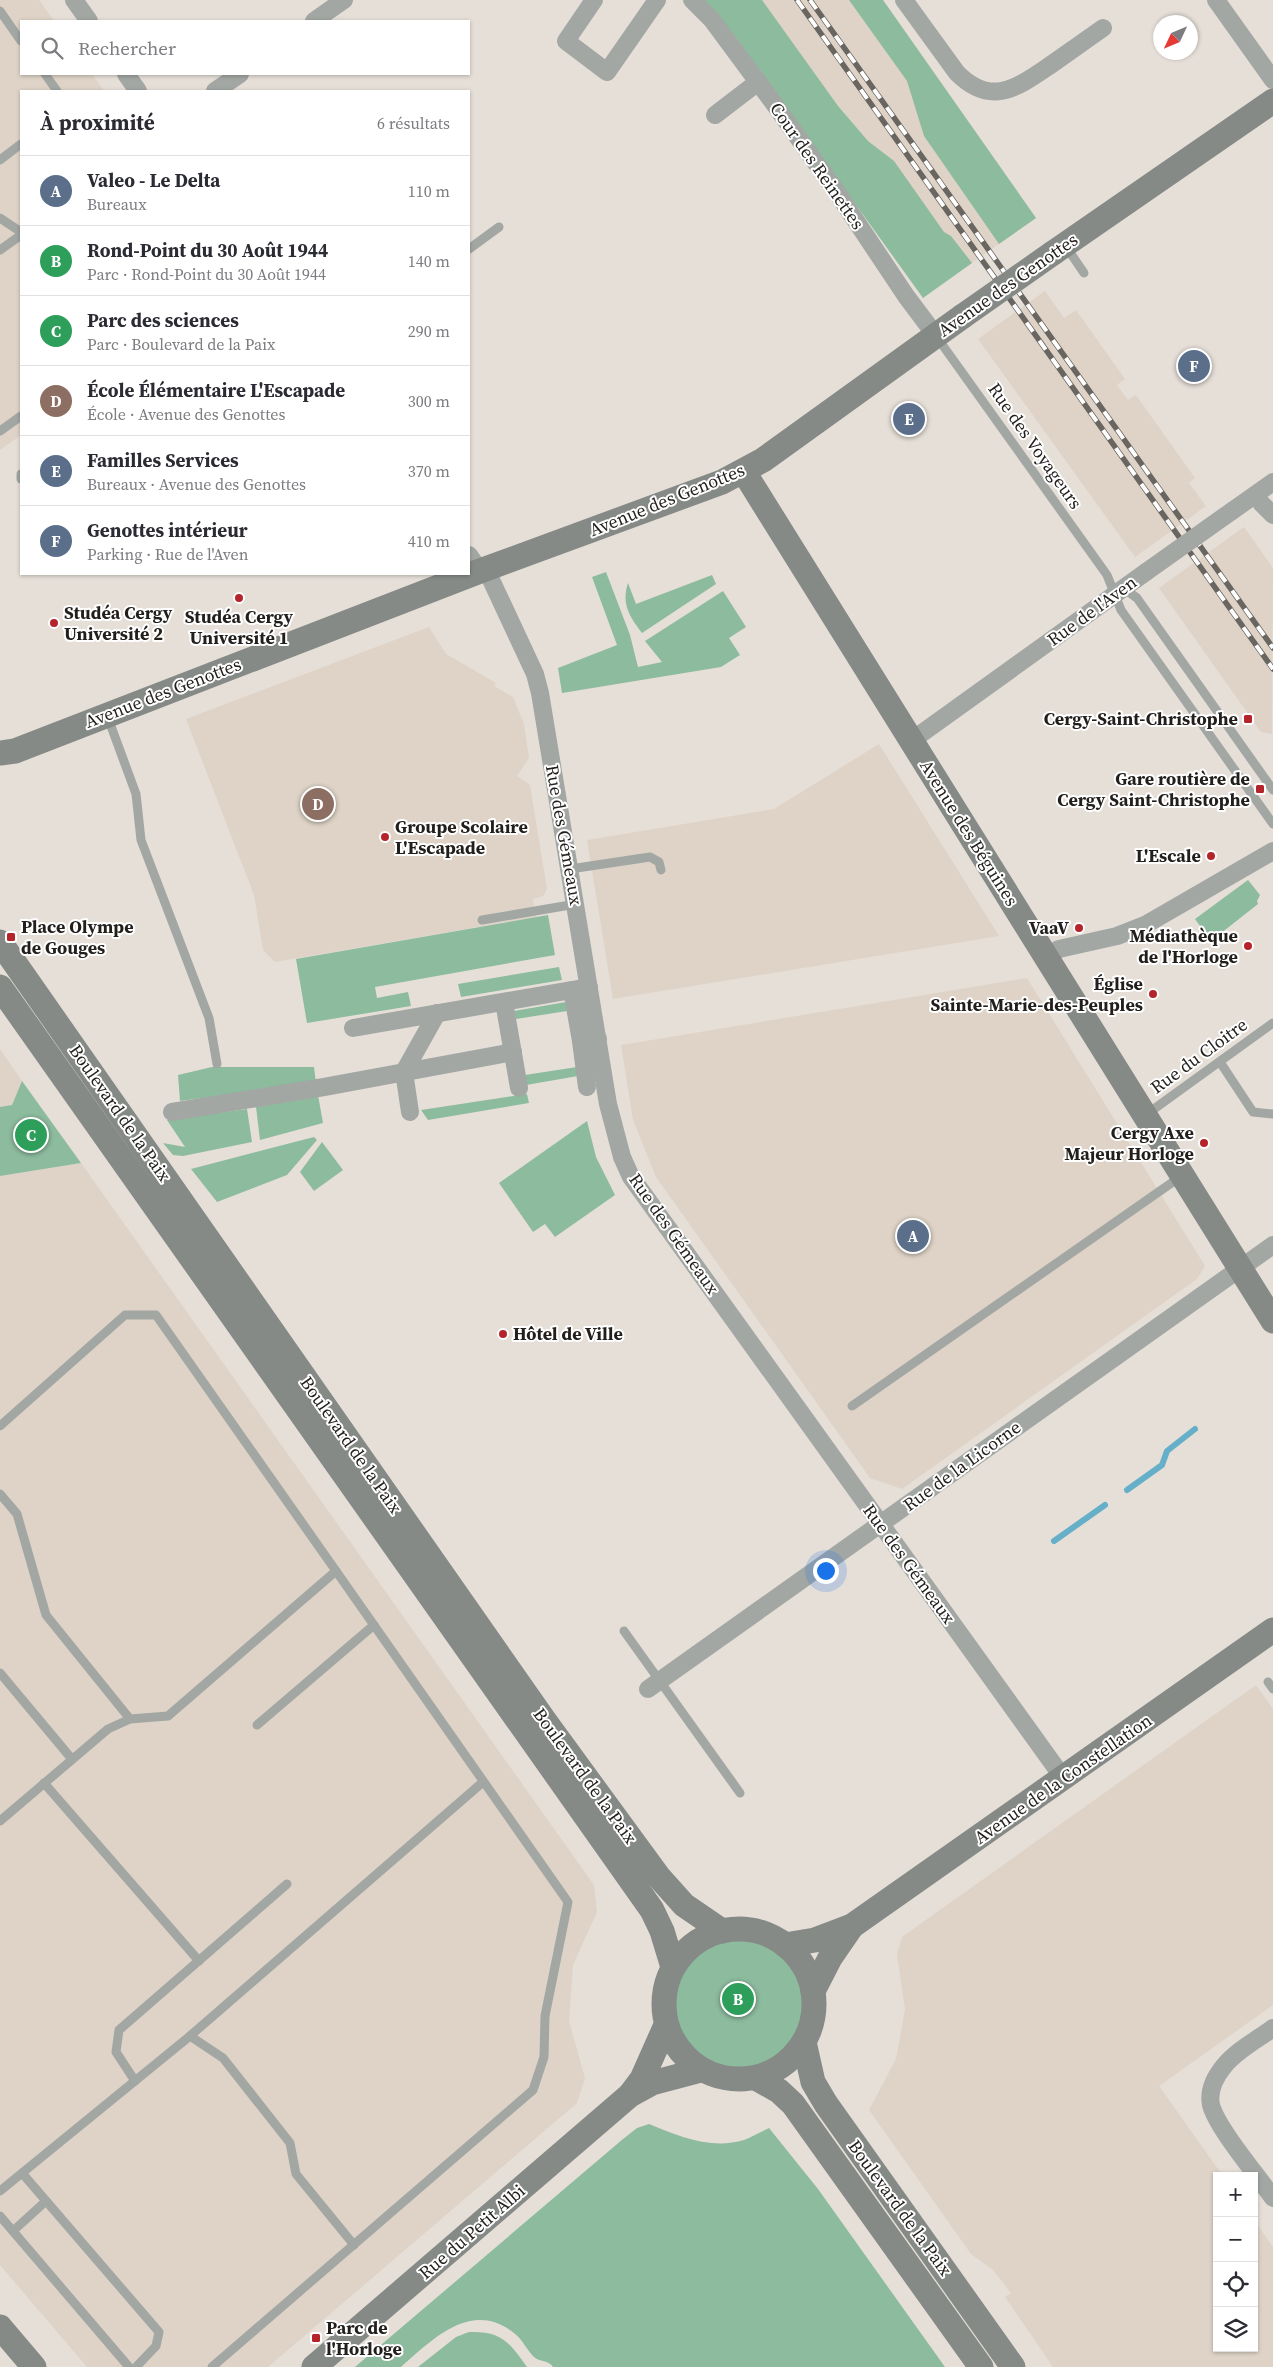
<!DOCTYPE html>
<html lang="fr">
<meta charset="utf-8">
<style>
:root{--surface:#fff;--page:#f7f7f7;--text:#2b2b33;--muted:#7c7c81;--line:#e1e1e2;--accent:#111827}
body{margin:0;font-family:"Source Serif 4",serif;background:var(--page);color:var(--text)}
.controls{position:absolute;right:15px;bottom:15px;display:grid;overflow:hidden;border-radius:0px;box-shadow:0 1px 4px #0004}
.controls button{width:45px;height:45px;display:grid;place-items:center;padding:0;border:0;border-bottom:1px solid var(--line);background:var(--surface);color:var(--text);font:25px sans-serif}
.compass{position:absolute;left:1153px;top:15px;width:45px;height:45px;border-radius:50%;background:var(--surface);box-shadow:0 1px 4px #0004;rotate:226deg}
.you{position:absolute;left:825px;top:1570px;width:18px;height:18px;margin:-12px;border:4px solid #fff;border-radius:50%;background:#1a73e8;box-shadow:0 0 0 8px #1a73e833}
.badge{display:grid;place-items:center;width:32px;height:32px;border-radius:50%;background:var(--accent);color:#fff;font-size:16px;font-weight:700}
.pin{position:absolute;translate:-50% -50%;border:2px solid #fff;box-shadow:0 1px 5px #0006}
.list{margin:0;padding:0;list-style:none}
h2{display:flex;justify-content:space-between;align-items:center;height:65px;margin:0;padding:0 20px;font-size:21px}
h2 small{font-size:16px;font-weight:400;color:var(--muted)}
.list li{display:grid;grid-template-columns:32px 1fr auto;gap:15px;align-items:center;box-sizing:border-box;height:70px;padding:0 20px;border-top:1px solid var(--line)}
.list b{display:block;font-size:19px;white-space:nowrap}
.list p{margin:0;font-size:16px;white-space:nowrap;color:var(--muted)}
.list em{font-size:16px;font-style:normal;color:var(--muted)}
.icon{flex:none;width:28px;height:28px;fill:none;stroke:currentColor;stroke-width:2;stroke-linecap:round;stroke-linejoin:round}
.map{position:relative;flex:none;width:1273px;height:2367px;overflow:hidden}
.search{position:absolute;background:var(--surface);box-shadow:0 1px 4px #0004;left:20px;top:20px;width:450px;height:55px;display:flex;align-items:center;gap:12px;box-sizing:border-box;padding:0 18px;border-radius:0px;color:var(--muted);font-size:19px}
.panel{position:absolute;background:var(--surface);box-shadow:0 1px 4px #0004;left:20px;top:90px;width:450px;height:485px;border-radius:0px}
.map>svg:first-child{display:block}
</style>
<div class="map">
<svg width="1273" height="2367" viewBox="0 0 1273 2367">
<rect width="100%" height="100%" fill="#e6dfd8"/>
<g fill="#ded3c6">
<path d="M0,0h39l15,21h-33v53h71l12,17h-83v344l-21,15z"/>
<path d="M725,0h158l153,218 -107,75z"/>
<path d="M1045,291l19,27 12,-8 49,69 -8,6 11,15 8,-5 59,83 -6,5 17,23 -71,51 -157,-218z"/>
<path d="M1244,527l29,41 -1,166 -11,-2 -102,-144z"/>
<path d="M429,627l17,27 50,29 -2,3 19,11 11,27 5,34 -12,18 13,9 17,104 -4,7 -10,3 3,18 -261,45 -12,-12 -9,-55 -68,-176z"/>
<path d="M879,744l120,192 -386,63 -26,-159 187,-31z"/>
<path d="M1027,978l178,288 -8,13 -295,210 -32,-11 -214,-301 -23,-57 -12,-75z"/>
<path d="M0,1049l22,32 -10,24 -12,2z"/>
<path d="M81,1163l513,722 3,27 -24,53 -4,56 16,57 -8,25 -309,264h-181l-87,-102v-1089z"/>
<path d="M1256,1685l17,24v296l-114,81 64,90h-6v172h37v-128l19,27v120h-220l-48,-70 6,-4 -18,-23 -22,-16 -102,-144 27,-51 9,-49 -8,-56 5,-17z"/>
</g>
<g fill="#8dbb9e">
<path d="M704,0h58l76,106 30,35 26,20 50,71 7,4 21,27 -49,35 -187,-260z"/>
<path d="M849,0h34l153,218 -37,26 -75,-108 -17,-55z"/>
<path d="M606,572l24,63 8,32 24,-5 -17,-21 78,-50 23,36 -17,11 11,17 -19,12 -159,26 -4,-25 59,-23 -25,-68z"/>
<path d="M712,575l4,9 -74,49c-12,-16 -21,-29 -14,-50l8,21z"/>
<path d="M1248,880l12,15 -3,6 1,3 -47,37 -16,-22z"/>
<path d="M548,915l7,40 -180,32 2,11 31,-6 3,14 -104,17 -11,-64z"/>
<path d="M559,967l3,13 -101,17 -3,-13z"/>
<path d="M566,1002l1,9 -51,8 -2,-8z"/>
<path d="M212,1067h102l2,16 -136,18 -2,-26z"/>
<path d="M577,1067l1,9 -52,9 -1,-10z"/>
<path d="M22,1081l59,82 -81,13v-69l12,-2z"/>
<path d="M527,1094l2,9 -101,17 -7,-10z"/>
<path d="M318,1095l5,28 -63,17 -4,-33z"/>
<path d="M247,1109l5,33 -69,14 -10,-1 -10,-12 22,4 -18,-27z"/>
<path d="M587,1121l9,36 19,38 -60,42 -10,-13 -12,8 -34,-49z"/>
<path d="M314,1137l3,3 -30,35 -70,27 -26,-33z"/>
<path d="M322,1142l21,28 -29,21 -14,-19z"/>
<circle cx="739" cy="2005" r="64"/>
<path d="M649,2124c30,12 62,26 95,16 8,-3 17,-8 25,-12l49,61 127,178h-392c-4,-7 -14,-5 -19,-10 -8,-8 -11,-17 -20,-24 -43,-34 -82,7 -113,34h-46l268,-228 14,-11z"/>
<path d="M469,2332c33,-1 40,10 58,35h-109l38,-30z"/>
</g>
<g fill="none" stroke-linecap="round" stroke-linejoin="round">
<g stroke="#65b0c8" stroke-width="6">
<path d="M1127,1490l35,-25 5,-14 28,-22"/>
<path d="M1054,1541l51,-36"/>
</g>
<g stroke="#a3a7a4" stroke-width="9">
<path d="M0,11l21,30"/>
<path d="M45,74l12,17"/>
<path d="M0,160l21,-16"/>
<path d="M0,218l21,14"/>
<path d="M1065,245l19,28"/>
<path d="M469,249l30,-22"/>
<path d="M0,250l21,-15"/>
<path d="M936,336l171,239 14,35 152,214"/>
<path d="M0,431l21,-15"/>
<path d="M21,474v5"/>
<path d="M1123,588l14,10 136,192"/>
<path d="M108,718l28,76 5,46 68,178 8,46"/>
<path d="M570,869l80,-12 9,5 2,8"/>
<path d="M482,920l94,-16"/>
<path d="M1220,1062l33,50 20,2"/>
<path d="M1147,1114l126,-91"/>
<path d="M852,1406l328,-229"/>
<path d="M0,1426l125,-111h31l180,256"/>
<path d="M0,1494l17,20 29,101 84,104"/>
<path d="M624,1631l116,162"/>
<path d="M0,1673l71,85"/>
<path d="M1268,1682l5,7"/>
<path d="M257,1725l117,-100"/>
<path d="M44,1783l155,178"/>
<path d="M0,1821l108,-92 22,-10 38,-3 168,-145 232,331 -23,114 -1,41 -11,33 -321,277"/>
<path d="M190,2036l293,-254"/>
<path d="M135,2081l-19,-29 3,-22 168,-146"/>
<path d="M22,2173l137,159 -3,14 -20,21"/>
<path d="M0,2191l190,-155 33,22 67,85 6,31 58,71"/>
<path d="M0,2216l129,151"/>
<path d="M13,2231l33,-30"/>
</g>
<g stroke="#a3a7a4" stroke-width="18">
<path d="M74,0l15,21"/>
<path d="M594,0l-28,41 41,31 50,-72"/>
<path d="M692,0l20,20 63,85 61,86 70,105 30,40"/>
<path d="M904,0l53,73c35,35 61,14 95,-9 17,-12 34,-24 51,-36"/>
<path d="M1216,0l57,80"/>
<path d="M314,21l30,-21"/>
<path d="M126,74l12,17"/>
<path d="M215,91l25,-17"/>
<path d="M715,115l43,-33"/>
<path d="M1261,503l12,12"/>
<path d="M1232,511l41,-29"/>
<path d="M469,555l11,16"/>
<path d="M486,569l49,105 5,19 68,411 14,53 9,20 16,22 417,580"/>
<path d="M911,741l235,-169"/>
<path d="M1046,957l13,-8 58,-13 28,-11 128,-74"/>
<path d="M572,990l9,51"/>
<path d="M504,1002l15,86"/>
<path d="M353,1028l236,-41"/>
<path d="M587,1087l-6,-46 17,-2"/>
<path d="M172,1112l152,-25 189,-35"/>
<path d="M410,1112l-6,-40 33,-59"/>
<path d="M648,1689l625,-444"/>
<path d="M1273,2028c-16,12 -36,22 -49,38 -9,11 -16,24 -13,39 6,23 47,71 62,93"/>
</g>
<g stroke="#858a86" stroke-width="25">
<path d="M1053,253l220,-152"/>
<path d="M744,472l529,849"/>
<path d="M0,753l15,-2 465,-180 242,-89 41,-22 200,-144"/>
<path d="M0,942l544,778 114,156 26,29 38,26"/>
<path d="M0,987l652,923 10,21 11,36"/>
<circle cx="739" cy="2004" r="75"/>
<path d="M785,1945l30,-5 37,-14 421,-296"/>
<path d="M813,1991l17,-33 22,-32"/>
<path d="M804,2042l9,40 13,22 187,263"/>
<path d="M756,2078l23,13 14,13 188,263"/>
<path d="M630,2095l12,-16 24,-54"/>
<path d="M0,2327l34,40"/>
<path d="M314,2367l316,-272 22,-12 49,-13"/>
</g>
<g stroke="#696560" stroke-width="5.5">
<g id="rail">
<path d="M797,0l476,669"/>
<path d="M810,0l463,648"/>
</g>
</g>
<use href="#rail" stroke="#fff" stroke-width="4" stroke-dasharray="11" stroke-linecap="butt"/>
<path stroke="#a3a7a4" stroke-width="18" d="M1146,572l86,-61"/>
<path stroke="#858a86" stroke-width="25" d="M963,316l90,-63"/>
</g>
<g fill="#b4242a" stroke="#fff" stroke-width="2">
<circle cx="239" cy="598" r="5"/>
<circle cx="54" cy="623" r="5"/>
<rect x="1243" y="714" width="10" height="10" rx="2.5"/>
<rect x="1255" y="784" width="10" height="10" rx="2.5"/>
<circle cx="385" cy="837" r="5"/>
<circle cx="1211" cy="856" r="5"/>
<circle cx="1079" cy="928" r="5"/>
<rect x="6" y="932" width="10" height="10" rx="2.5"/>
<circle cx="1248" cy="946" r="5"/>
<circle cx="1153" cy="994" r="5"/>
<circle cx="1204" cy="1143" r="5"/>
<circle cx="503" cy="1334" r="5"/>
<rect x="311" y="2333" width="10" height="10" rx="2.5"/>
</g>
<g text-anchor="middle" stroke-width="4" stroke-linejoin="round" paint-order="stroke">
<g font-size="18" fill="#211e1b" stroke="#fff">
<text transform="translate(817 166) rotate(55)" y="6">Cour des Reinettes</text>
<text transform="translate(1008 285) rotate(-35)" y="6">Avenue des Genottes</text>
<text transform="translate(1035 446) rotate(55)" y="6">Rue des Voyageurs</text>
<text transform="translate(667 500) rotate(-22)" y="6">Avenue des Genottes</text>
<text transform="translate(1092 611) rotate(-36)" y="6">Rue de l'Aven</text>
<text transform="translate(163 693) rotate(-21)" y="6">Avenue des Genottes</text>
<text transform="translate(969 833) rotate(58)" y="6">Avenue des Béguines</text>
<text transform="translate(564 835) rotate(80)" y="6">Rue des Gémeaux</text>
<text transform="translate(1199 1056) rotate(-36)" y="6">Rue du Cloitre</text>
<text transform="translate(120 1113) rotate(55)" y="6">Boulevard de la Paix</text>
<text transform="translate(674 1234) rotate(55)" y="6">Rue des Gémeaux</text>
<text transform="translate(351 1445) rotate(55)" y="6">Boulevard de la Paix</text>
<text transform="translate(962 1466) rotate(-36)" y="6">Rue de la Licorne</text>
<text transform="translate(909 1564) rotate(54)" y="6">Rue des Gémeaux</text>
<text transform="translate(585 1776) rotate(54)" y="6">Boulevard de la Paix</text>
<text transform="translate(1063 1779) rotate(-35)" y="6">Avenue de la Constellation</text>
<text transform="translate(900 2208) rotate(54)" y="6">Boulevard de la Paix</text>
<text transform="translate(472 2232) rotate(-41)" y="6">Rue du Petit Albi</text>
</g>
<g font-size="18" font-weight="bold" fill="#211e1b" stroke="#fff" text-anchor="end">
<text x="64" y="619" text-anchor="start">Studéa Cergy<tspan x="64" dy="21">Université 2</tspan></text>
<text x="239" y="623" text-anchor="middle">Studéa Cergy<tspan x="239" dy="21">Université 1</tspan></text>
<text x="1238" y="725">Cergy-Saint-Christophe</text>
<text x="1250" y="785">Gare routière de<tspan x="1250" dy="21">Cergy Saint-Christophe</tspan></text>
<text x="395" y="833" text-anchor="start">Groupe Scolaire<tspan x="395" dy="21">L'Escapade</tspan></text>
<text x="1201" y="862">L'Escale</text>
<text x="21" y="933" text-anchor="start">Place Olympe<tspan x="21" dy="21">de Gouges</tspan></text>
<text x="1069" y="934">VaaV</text>
<text x="1238" y="942">Médiathèque<tspan x="1238" dy="21">de l'Horloge</tspan></text>
<text x="1143" y="990">Église<tspan x="1143" dy="21">Sainte-Marie-des-Peuples</tspan></text>
<text x="1194" y="1139">Cergy Axe<tspan x="1194" dy="21">Majeur Horloge</tspan></text>
<text x="513" y="1340" text-anchor="start">Hôtel de Ville</text>
<text x="326" y="2334" text-anchor="start">Parc de<tspan x="326" dy="21">l'Horloge</tspan></text>
</g>
</g>
</svg>
<div class="controls">
<button>+</button>
<button>−</button>
<button><svg class="icon" aria-label="locate" viewBox="0 0 24 24"><circle cx="12" cy="12" r="6"/><path d="M12 2v4M12 18v4M2 12h4M18 12h4"/></svg></button>
<button><svg class="icon" aria-label="layers" viewBox="0 0 24 24"><path d="M12 4l9 5-9 5-9-5zM3 14l9 5 9-5"/></svg></button>
</div>
<svg class="compass" viewBox="-18 -18 36 36"><path d="M0-13l5 13h-10z" fill="#e53935"/><path d="M0 13l5-13h-10z" fill="#7c7c81"/></svg>
<div class="you"></div>
<div class="pin badge" style="left:913px;top:1236px;background:#5c6f8a">A</div>
<div class="pin badge" style="left:738px;top:1999px;background:#2e9e5b">B</div>
<div class="pin badge" style="left:31px;top:1135px;background:#2e9e5b">C</div>
<div class="pin badge" style="left:318px;top:804px;background:#8d6e63">D</div>
<div class="pin badge" style="left:909px;top:419px;background:#5c6f8a">E</div>
<div class="pin badge" style="left:1194px;top:366px;background:#5c6f8a">F</div>
<div class="search"><svg class="icon" aria-label="search" viewBox="0 0 24 24"><circle cx="10" cy="10" r="6"/><path d="M15 15l6 6"/></svg>Rechercher</div>
<section class="panel">
<h2>À proximité<small>6 résultats</small></h2>
<ul class="list">
<li><span class="badge" style="background:#5c6f8a">A</span><div><b>Valeo - Le Delta</b><p>Bureaux</p></div><em>110 m</em></li>
<li><span class="badge" style="background:#2e9e5b">B</span><div><b>Rond-Point du 30 Août 1944</b><p>Parc · Rond-Point du 30 Août 1944</p></div><em>140 m</em></li>
<li><span class="badge" style="background:#2e9e5b">C</span><div><b>Parc des sciences</b><p>Parc · Boulevard de la Paix</p></div><em>290 m</em></li>
<li><span class="badge" style="background:#8d6e63">D</span><div><b>École Élémentaire L'Escapade</b><p>École · Avenue des Genottes</p></div><em>300 m</em></li>
<li><span class="badge" style="background:#5c6f8a">E</span><div><b>Familles Services</b><p>Bureaux · Avenue des Genottes</p></div><em>370 m</em></li>
<li><span class="badge" style="background:#5c6f8a">F</span><div><b>Genottes intérieur</b><p>Parking · Rue de l'Aven</p></div><em>410 m</em></li>
</ul>
</section>
</div>
